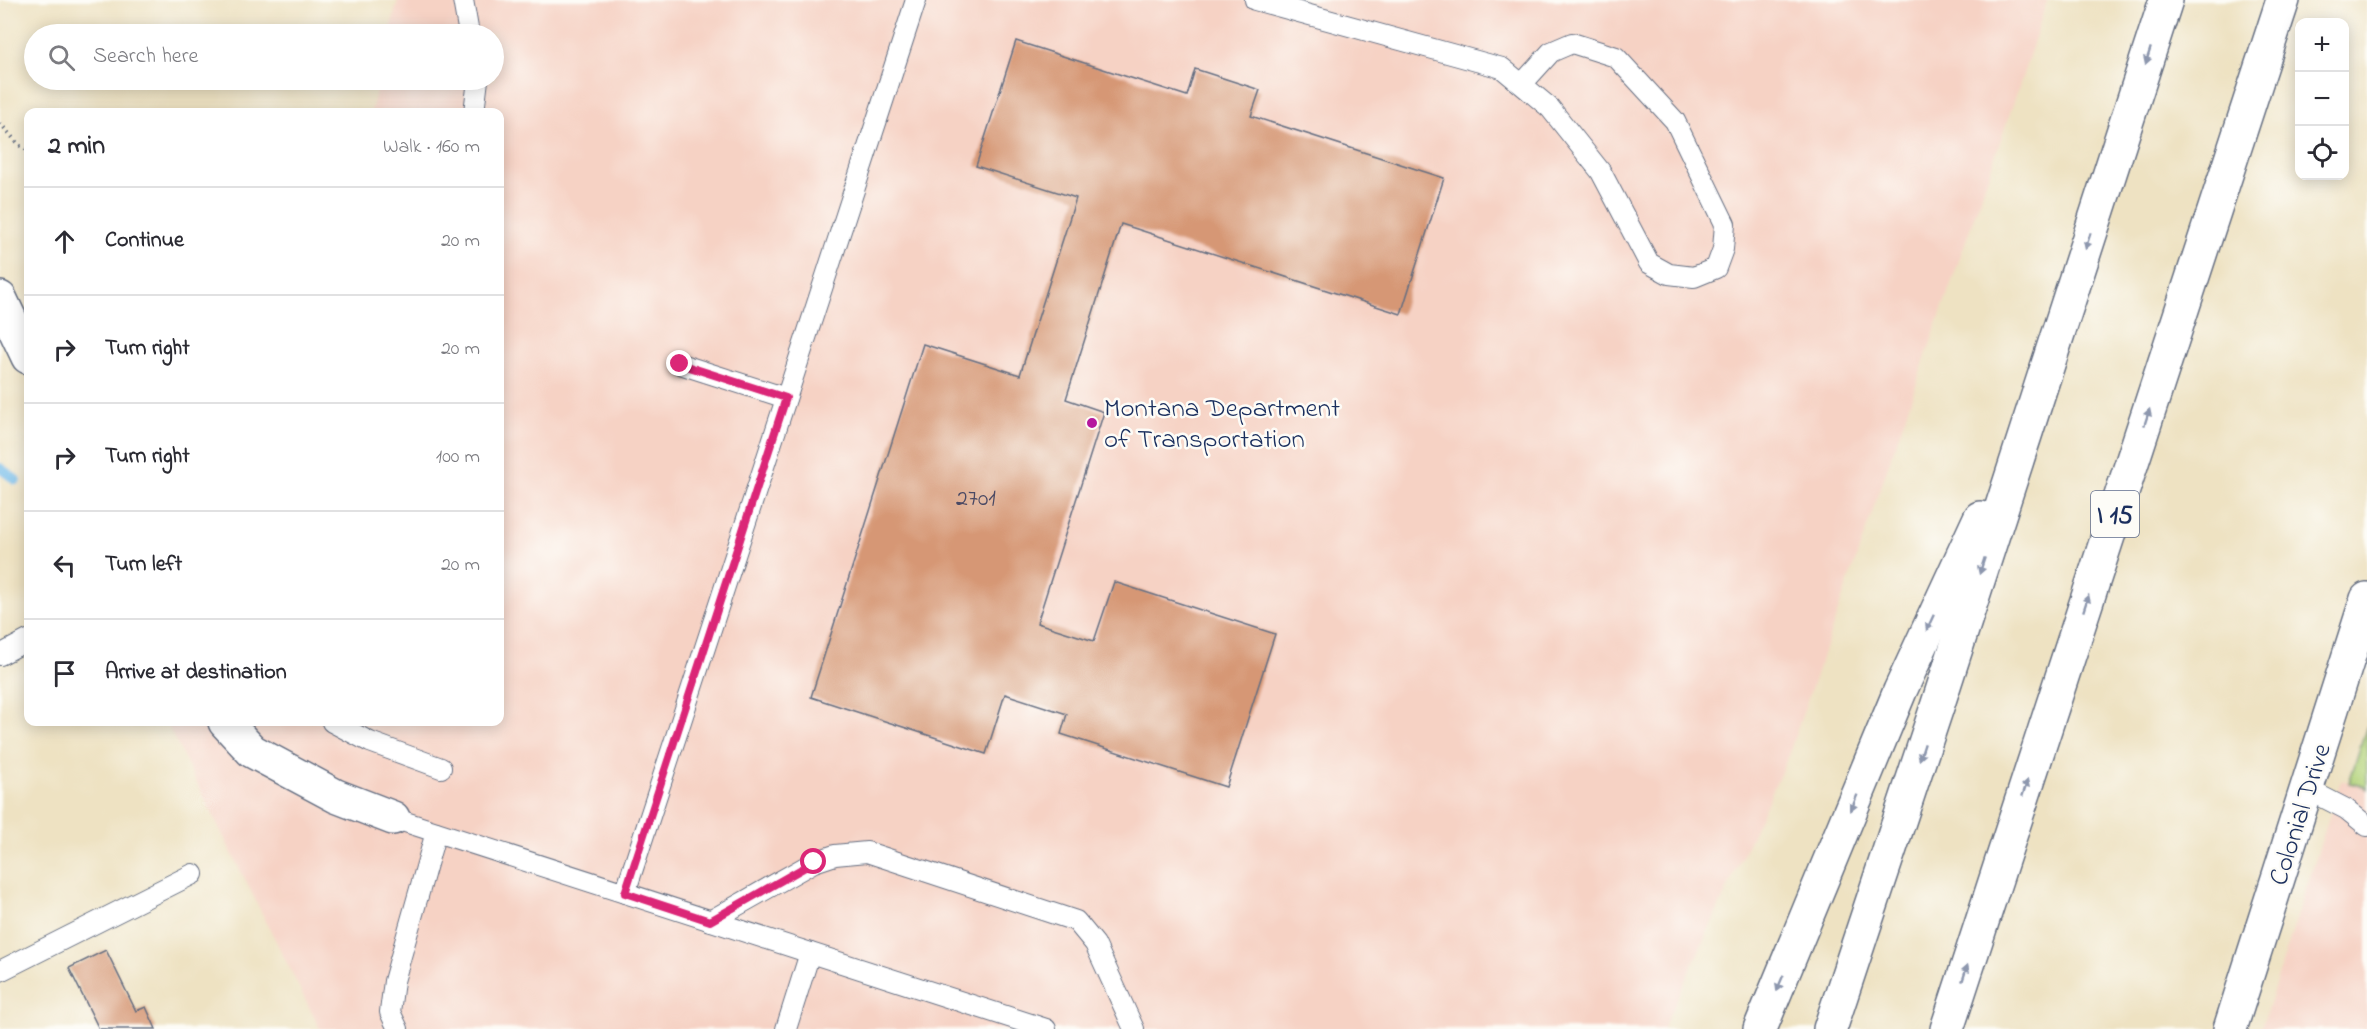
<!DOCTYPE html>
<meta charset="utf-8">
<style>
:root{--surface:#fff;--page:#f7f7f7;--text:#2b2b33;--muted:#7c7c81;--line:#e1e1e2}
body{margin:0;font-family:"Indie Flower",sans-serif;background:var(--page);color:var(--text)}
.controls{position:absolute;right:18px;top:18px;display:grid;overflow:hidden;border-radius:12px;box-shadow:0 3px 15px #0003}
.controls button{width:54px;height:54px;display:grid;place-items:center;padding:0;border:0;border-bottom:2px solid var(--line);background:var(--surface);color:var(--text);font:30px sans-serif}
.stop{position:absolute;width:18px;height:18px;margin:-14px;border:4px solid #db2777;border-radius:50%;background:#fff}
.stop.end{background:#db2777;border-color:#fff;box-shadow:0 2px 6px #0008}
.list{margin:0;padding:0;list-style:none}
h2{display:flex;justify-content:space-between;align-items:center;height:78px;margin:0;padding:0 24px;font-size:26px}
h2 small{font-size:20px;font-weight:400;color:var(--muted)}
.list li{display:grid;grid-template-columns:39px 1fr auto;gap:18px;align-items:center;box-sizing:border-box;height:108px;padding:0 24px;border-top:2px solid var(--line)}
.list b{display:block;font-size:22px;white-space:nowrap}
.list em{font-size:20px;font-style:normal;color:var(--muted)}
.icon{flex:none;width:33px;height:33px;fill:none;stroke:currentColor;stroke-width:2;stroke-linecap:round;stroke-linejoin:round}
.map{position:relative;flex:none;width:2367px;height:1029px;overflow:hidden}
.search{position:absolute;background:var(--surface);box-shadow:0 3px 15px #0003;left:24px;top:24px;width:480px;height:66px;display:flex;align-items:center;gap:15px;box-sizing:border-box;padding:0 21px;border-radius:33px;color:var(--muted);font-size:22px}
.panel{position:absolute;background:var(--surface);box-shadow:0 3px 15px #0003;left:24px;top:108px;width:480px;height:618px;border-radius:12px}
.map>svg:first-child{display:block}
</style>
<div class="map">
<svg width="2367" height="1029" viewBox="0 0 2367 1029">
<rect width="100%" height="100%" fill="#fdfcf7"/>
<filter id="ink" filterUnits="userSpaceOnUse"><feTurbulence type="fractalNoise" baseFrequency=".0167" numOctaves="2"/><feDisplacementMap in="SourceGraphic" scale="12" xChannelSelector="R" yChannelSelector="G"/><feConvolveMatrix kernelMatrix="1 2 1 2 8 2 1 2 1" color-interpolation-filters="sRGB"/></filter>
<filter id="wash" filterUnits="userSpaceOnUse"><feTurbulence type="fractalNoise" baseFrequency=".008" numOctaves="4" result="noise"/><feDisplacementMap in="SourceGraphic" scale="24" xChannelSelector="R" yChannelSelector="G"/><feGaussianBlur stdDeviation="1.35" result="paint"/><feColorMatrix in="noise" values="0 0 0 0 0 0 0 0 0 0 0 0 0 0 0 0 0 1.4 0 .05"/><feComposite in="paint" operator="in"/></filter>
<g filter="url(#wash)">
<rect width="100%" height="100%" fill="#eee2c2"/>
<g fill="#f6d2c4">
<path d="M398,0h1649l-25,78 -235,681 -124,270h-1343l-154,-307h334v-610h-129l8,-32h115v-46h-105z"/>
<path d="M2341,780l22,6 4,3v240h-106z"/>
</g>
<path fill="#b3d37a" stroke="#67816c" stroke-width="1.5" d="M2367,726v63l-4,-3 -14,-3z"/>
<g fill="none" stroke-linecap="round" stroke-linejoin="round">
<path stroke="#70bae9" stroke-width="10" d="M0,468l16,12"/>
</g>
<g id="blocks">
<g fill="#d69775">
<path d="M1016,41l171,55 8,-27 65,21 -9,26 193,62 -43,136 -280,-90 -55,175 38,13 -67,211 57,18 20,-59 161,52 -49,153 -165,-53 6,-20 -62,-20 -19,60 -175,-57 112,-353 97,31 56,-177 -100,-32z"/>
<path d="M106,950l30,61 10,-4 10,22h-57l-30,-61z"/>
</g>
</g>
</g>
<g filter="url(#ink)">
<use href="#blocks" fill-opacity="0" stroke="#656e81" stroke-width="1.5"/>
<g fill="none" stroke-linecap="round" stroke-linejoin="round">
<g stroke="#656e81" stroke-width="22">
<g id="lane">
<path d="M463,0l6,34"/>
<path d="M1255,0l247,68 48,40 51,64 48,91 20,11 25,3 22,-9 7,-19 2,-25 -50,-103 -59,-64 -44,-14 -21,9 -29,32"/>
<path d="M474,112l4,-32"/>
<path d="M680,364l106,34"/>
<path d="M0,655l28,-15"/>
<path d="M332,722l38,20 71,26"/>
<path d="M2307,789l39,20 21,17"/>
<path d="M393,818l653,211"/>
<path d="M625,893l291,-893"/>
<path d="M710,921l104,-59 21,-7 32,-3 209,69 19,23 39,85"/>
<path d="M0,971l193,-97"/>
<path d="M398,1029l-8,-17 4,-31 42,-149"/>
<path d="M786,1029l24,-76"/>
</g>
</g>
<g stroke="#656e81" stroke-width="36">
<g id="street">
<path d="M0,298l28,59"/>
<path d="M225,722l27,29 84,45 57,22"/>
</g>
</g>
<g stroke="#656e81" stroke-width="36">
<path id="secondary" d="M2230,1029l137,-430"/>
</g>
<g stroke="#656e81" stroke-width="36">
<g id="highway">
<path d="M1760,1029l140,-338 80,-173"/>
<path d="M1830,1029l107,-322 229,-707"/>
<path d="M1947,1029l336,-1029"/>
</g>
</g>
<path stroke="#656e81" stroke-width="4" stroke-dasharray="1.5 4.5" stroke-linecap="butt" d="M0,123l19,22 9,6"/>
<use href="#lane" stroke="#fff" stroke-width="20"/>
<use href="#street" stroke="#fff" stroke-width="33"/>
<use href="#secondary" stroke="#fff" stroke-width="33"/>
<use href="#highway" stroke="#fff" stroke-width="33"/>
</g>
<defs><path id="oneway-solid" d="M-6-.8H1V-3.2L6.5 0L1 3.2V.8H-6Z" transform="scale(1.5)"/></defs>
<g fill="#8d97ae">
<use href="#oneway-solid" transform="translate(2148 56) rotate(108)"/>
<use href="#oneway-solid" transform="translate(2088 241) rotate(108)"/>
<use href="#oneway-solid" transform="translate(2147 417) rotate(-72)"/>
<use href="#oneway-solid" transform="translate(1982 566) rotate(108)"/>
<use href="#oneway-solid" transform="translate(2086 603) rotate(-72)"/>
<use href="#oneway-solid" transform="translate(1930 623) rotate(115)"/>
<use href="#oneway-solid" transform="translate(1922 752) rotate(108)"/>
<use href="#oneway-solid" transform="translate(2025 788) rotate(-72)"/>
<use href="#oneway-solid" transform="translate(1854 803) rotate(112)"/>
<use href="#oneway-solid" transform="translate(1965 973) rotate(-72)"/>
<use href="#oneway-solid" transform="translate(1780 983) rotate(113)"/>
</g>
</g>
<g fill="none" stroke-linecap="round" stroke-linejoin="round" filter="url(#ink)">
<path stroke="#db2777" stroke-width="8" d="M680,364l106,34 -161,495 85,28 104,-59"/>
</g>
<circle fill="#b5179e" stroke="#fdfcf7" stroke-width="2" cx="1092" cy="423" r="6"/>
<g text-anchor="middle" stroke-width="5" stroke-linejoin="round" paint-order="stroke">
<g font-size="24" fill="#4a4964">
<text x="976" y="505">2701</text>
</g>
<rect fill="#fdfcf7" stroke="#5f6c8c" stroke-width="1.5" x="2091" y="491" width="48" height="46" rx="4.5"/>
<g font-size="26" font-weight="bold" fill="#1b2f5e">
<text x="2115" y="523">I 15</text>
</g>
<g font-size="27" fill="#1b2f5e" stroke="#fdfcf7" text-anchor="start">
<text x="1104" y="416">Montana Department<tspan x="1104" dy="31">of Transportation</tspan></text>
</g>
<g font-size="27" fill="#1b2f5e" stroke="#fdfcf7">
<text transform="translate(2299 814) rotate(-72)" y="9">Colonial Drive</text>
</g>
</g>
</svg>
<div class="controls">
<button>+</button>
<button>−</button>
<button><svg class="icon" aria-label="locate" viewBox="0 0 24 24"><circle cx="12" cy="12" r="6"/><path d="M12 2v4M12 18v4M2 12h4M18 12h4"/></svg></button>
</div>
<div class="stop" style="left:814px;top:862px"></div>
<div class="stop end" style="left:680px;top:364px"></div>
<div class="search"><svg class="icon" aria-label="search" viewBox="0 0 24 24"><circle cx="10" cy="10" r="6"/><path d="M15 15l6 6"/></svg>Search here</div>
<section class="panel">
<h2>2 min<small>Walk · 160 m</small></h2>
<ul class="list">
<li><svg class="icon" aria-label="ahead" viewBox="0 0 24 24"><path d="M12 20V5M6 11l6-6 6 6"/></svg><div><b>Continue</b></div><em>20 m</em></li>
<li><svg class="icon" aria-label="right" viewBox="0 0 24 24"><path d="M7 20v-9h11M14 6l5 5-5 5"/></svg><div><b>Turn right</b></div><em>20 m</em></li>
<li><svg class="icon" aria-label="right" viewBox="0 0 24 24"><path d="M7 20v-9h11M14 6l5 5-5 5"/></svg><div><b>Turn right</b></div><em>100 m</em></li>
<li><svg class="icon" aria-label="left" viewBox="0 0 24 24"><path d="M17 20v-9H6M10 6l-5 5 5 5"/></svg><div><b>Turn left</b></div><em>20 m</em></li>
<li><svg class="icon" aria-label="arrive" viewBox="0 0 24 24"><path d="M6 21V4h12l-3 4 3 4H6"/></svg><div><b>Arrive at destination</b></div></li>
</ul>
</section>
</div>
